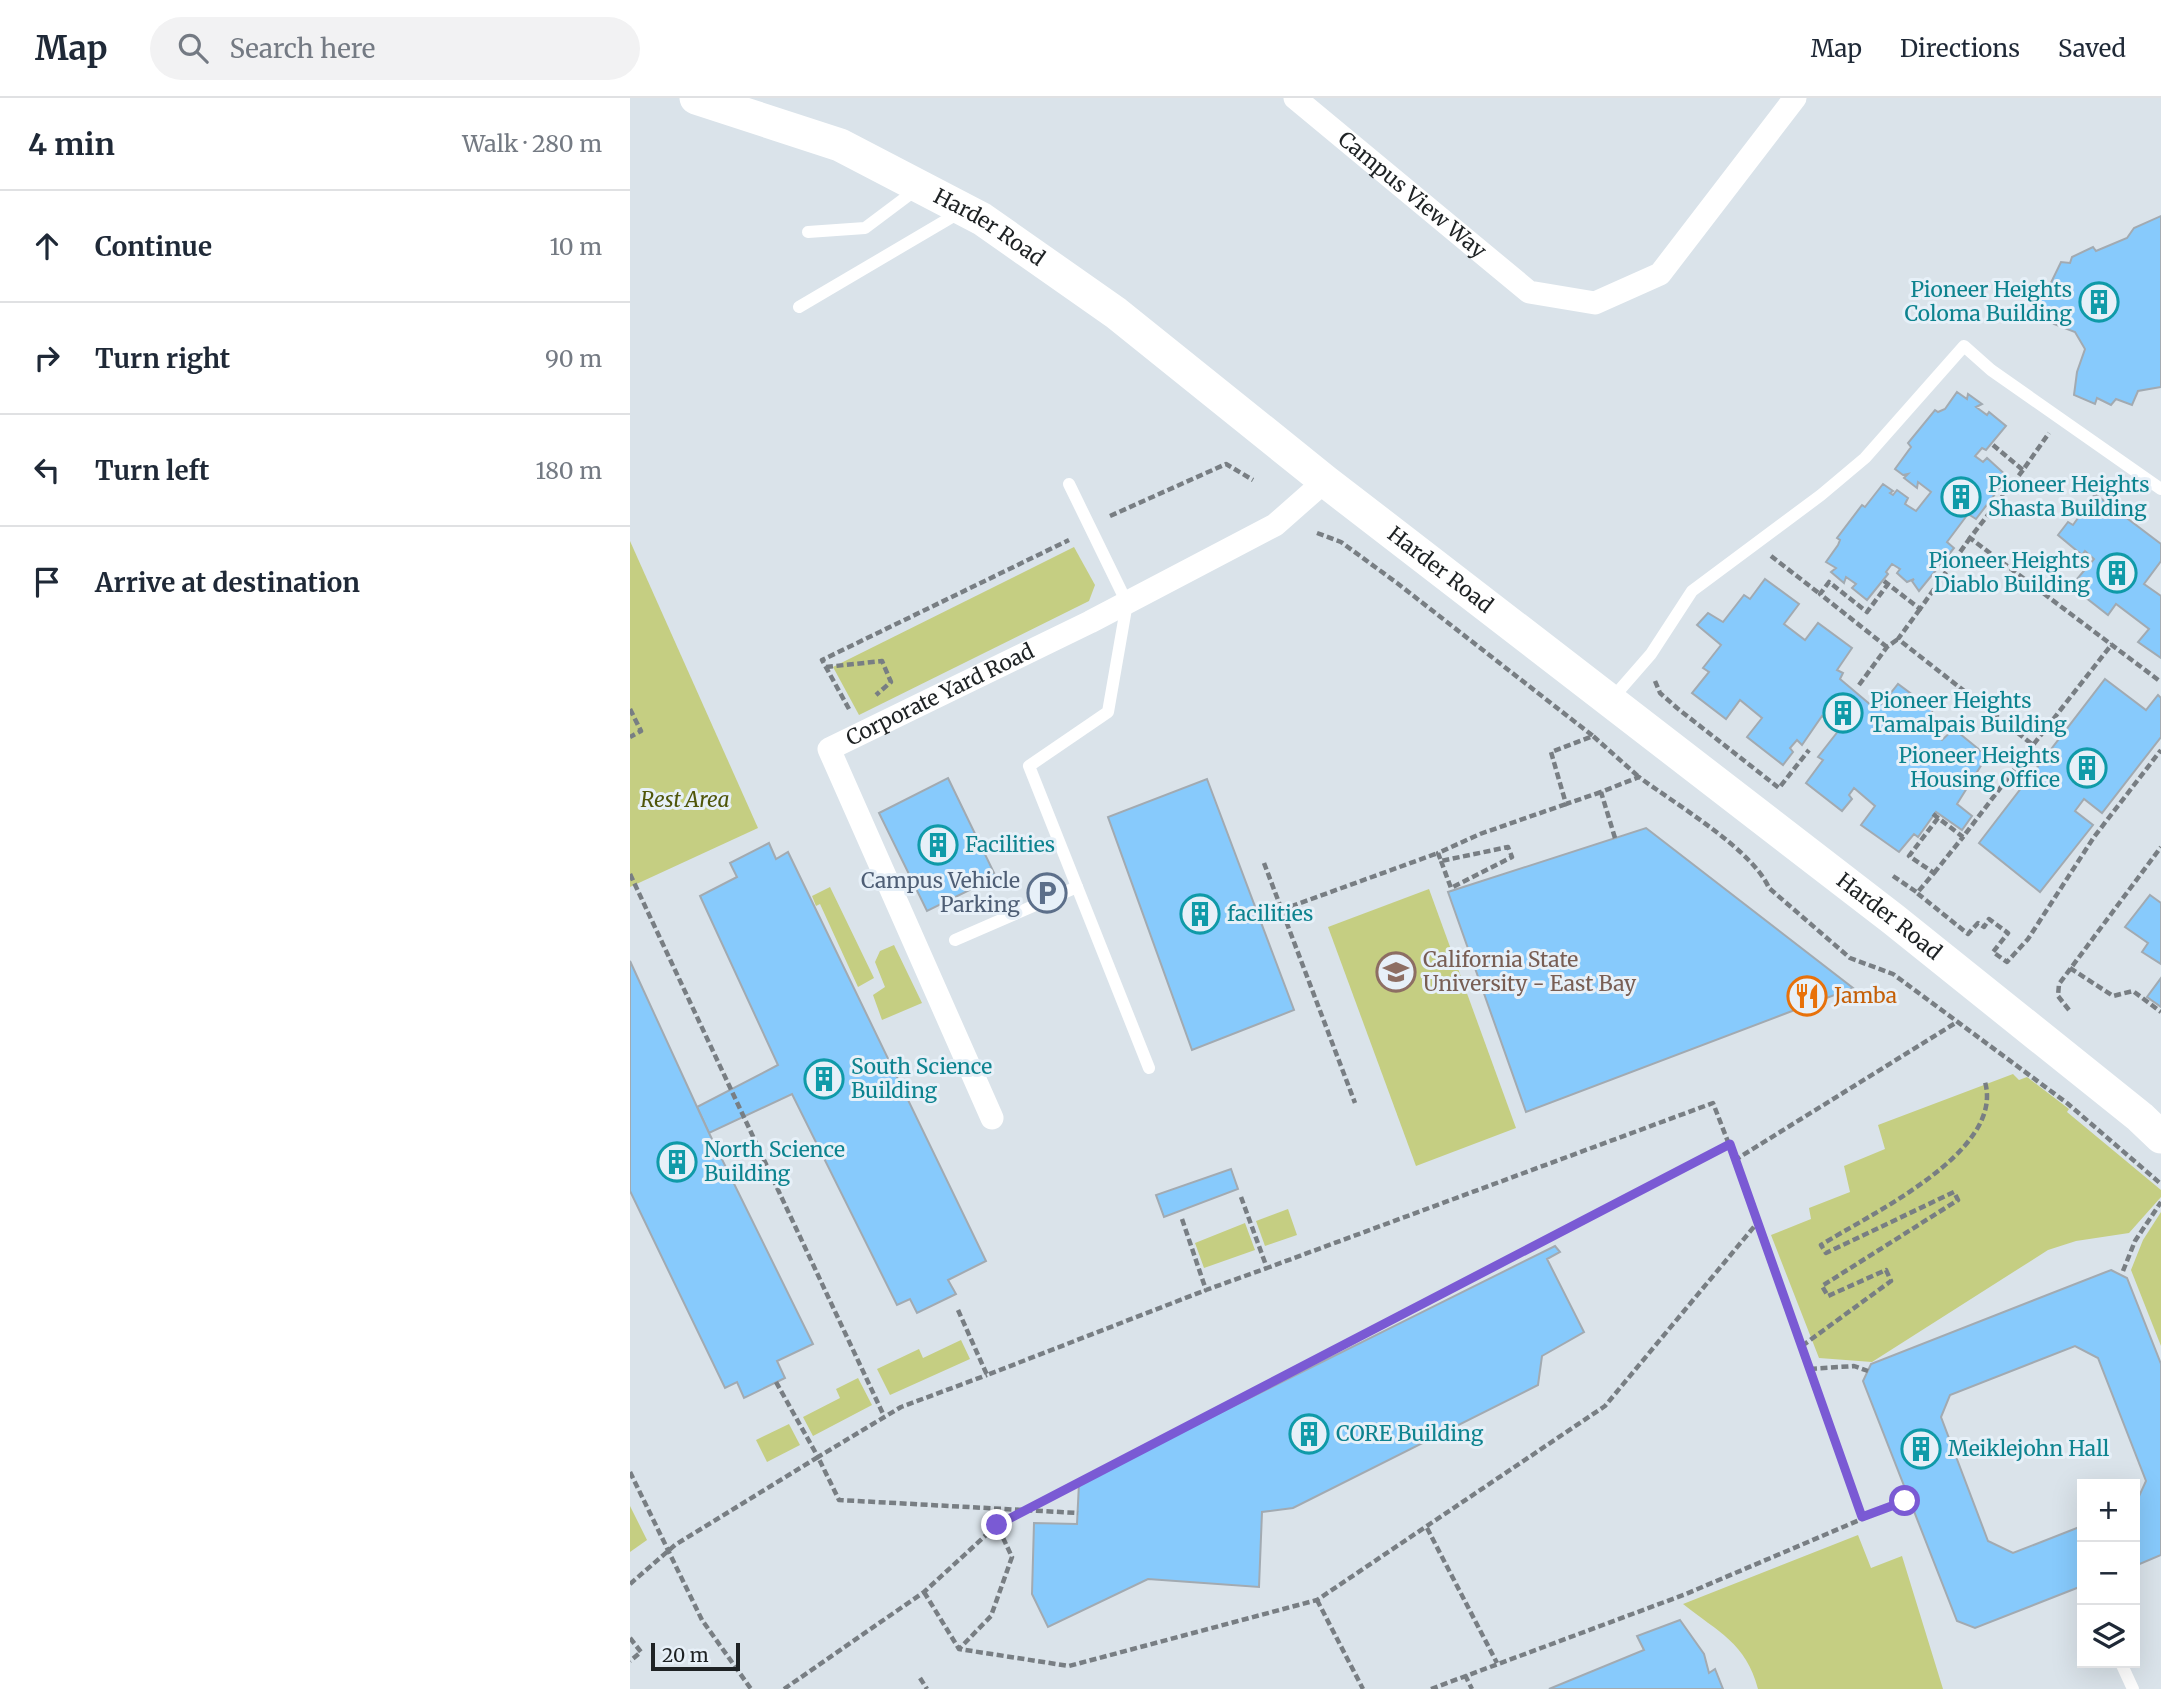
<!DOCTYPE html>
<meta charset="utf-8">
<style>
:root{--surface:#fff;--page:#f2f2f3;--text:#1f2937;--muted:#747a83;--line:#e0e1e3}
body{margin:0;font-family:Merriweather,serif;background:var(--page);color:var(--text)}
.controls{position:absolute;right:21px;bottom:21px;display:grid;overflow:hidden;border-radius:0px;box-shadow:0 7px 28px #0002}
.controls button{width:63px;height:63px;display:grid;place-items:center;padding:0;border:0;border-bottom:2px solid var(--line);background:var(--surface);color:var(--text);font:35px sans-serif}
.scale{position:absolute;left:21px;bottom:18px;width:89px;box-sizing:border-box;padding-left:7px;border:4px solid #1e2224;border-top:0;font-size:19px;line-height:24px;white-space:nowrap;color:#1e2224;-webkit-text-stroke:5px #e7f0f8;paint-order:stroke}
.stop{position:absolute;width:21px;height:21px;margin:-16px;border:5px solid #7a5ad4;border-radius:50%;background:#fff}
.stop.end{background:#7a5ad4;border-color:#fff;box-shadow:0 2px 7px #0008}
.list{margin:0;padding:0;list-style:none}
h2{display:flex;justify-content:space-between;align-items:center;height:91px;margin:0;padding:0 28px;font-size:30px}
h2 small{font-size:23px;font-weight:400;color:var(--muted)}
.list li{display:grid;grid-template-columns:46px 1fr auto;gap:21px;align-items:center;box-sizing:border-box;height:112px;padding:0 28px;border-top:2px solid var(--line)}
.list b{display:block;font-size:26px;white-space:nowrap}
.list em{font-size:23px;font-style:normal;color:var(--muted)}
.icon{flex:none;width:38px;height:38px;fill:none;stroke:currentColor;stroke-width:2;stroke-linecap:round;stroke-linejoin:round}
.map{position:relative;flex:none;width:1531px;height:1591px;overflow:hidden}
header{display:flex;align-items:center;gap:42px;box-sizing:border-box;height:98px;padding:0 35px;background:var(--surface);border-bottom:2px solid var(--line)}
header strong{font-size:33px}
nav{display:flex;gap:38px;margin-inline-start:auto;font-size:24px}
.search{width:490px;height:63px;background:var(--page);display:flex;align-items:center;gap:18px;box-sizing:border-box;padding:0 24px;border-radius:38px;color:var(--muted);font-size:26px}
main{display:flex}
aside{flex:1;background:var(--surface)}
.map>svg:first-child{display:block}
</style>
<header>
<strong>Map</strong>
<div class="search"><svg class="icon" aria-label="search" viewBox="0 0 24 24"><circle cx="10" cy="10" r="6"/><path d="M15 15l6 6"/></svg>Search here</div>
<nav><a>Map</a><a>Directions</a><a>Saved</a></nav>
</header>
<main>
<aside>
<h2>4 min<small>Walk · 280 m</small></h2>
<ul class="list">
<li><svg class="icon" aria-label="ahead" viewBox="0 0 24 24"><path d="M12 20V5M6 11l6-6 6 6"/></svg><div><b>Continue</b></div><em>10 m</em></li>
<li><svg class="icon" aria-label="right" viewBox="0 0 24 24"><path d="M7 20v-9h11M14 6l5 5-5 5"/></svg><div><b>Turn right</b></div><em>90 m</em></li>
<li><svg class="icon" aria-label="left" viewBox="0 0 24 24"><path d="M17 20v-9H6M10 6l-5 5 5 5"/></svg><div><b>Turn left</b></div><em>180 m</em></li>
<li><svg class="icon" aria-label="arrive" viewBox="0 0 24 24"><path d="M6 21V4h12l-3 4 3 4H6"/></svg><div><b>Arrive at destination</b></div></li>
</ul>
</aside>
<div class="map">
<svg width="1531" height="1591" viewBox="0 0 1531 1591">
<rect width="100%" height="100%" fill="#dae3ea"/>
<g fill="#c5ce82">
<path d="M0,443l128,287 -128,59z"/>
<path d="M444,449l21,38 -6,16 -230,114 -26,-48z"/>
<path d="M200,789l44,91 -16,9 -38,-83 -4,2 -4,-10z"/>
<path d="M799,791l87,239 -100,38 -88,-239z"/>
<path d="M264,847l28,58 -40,17 -9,-25 12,-8 -10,-25 5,-11z"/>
<path d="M1383,976l6,6 8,-3 42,32 -2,3 94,78v7l-32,36 -53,8 -28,9 -176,112 -53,-4 -48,-123 40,-16 -2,-11 41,-16 -6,-26 41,-17 -7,-24z"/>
<path d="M658,1111l9,26 -32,11 -9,-25z"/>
<path d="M1531,1114v134l-30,-76 12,-30z"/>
<path d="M615,1125l10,27 -51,18 -9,-25z"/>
<path d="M331,1242l9,19 -80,36 -13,-26 42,-20 4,9z"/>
<path d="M228,1280l14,27 -59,31 -10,-19 37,-19 -4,-9z"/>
<path d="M159,1326l11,21 -33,17 -11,-22z"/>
<path d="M0,1408l17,34 -17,12z"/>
<path d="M1228,1437l13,33 31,-12 41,133h-185c-12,-46 -40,-57 -75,-85z"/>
</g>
<g fill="#87cafc" stroke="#a2aab1" stroke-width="2">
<path d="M1531,118v171l-23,4 -6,14 -16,-6 -5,6 -14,-7 -2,6 -21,-9 3,-23 8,-23 -10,-17 -21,-8 2,-4 -23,-9 9,-19 4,1 15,-31 9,1 2,-6 21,-10 3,4 31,-13 7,-10z"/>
<path d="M1327,294l10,7 1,-5 14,10 -6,3 11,8 2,-3 17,14 -20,24 -4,-2 -7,8 8,6 4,-4 21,19 -32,42 -8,-5 -21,28 7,6 -35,43 -7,-10 2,-2 -7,3 -10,-9 3,-4 -8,-5 -6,8 2,2 -21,26 -15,-12 4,-4 -10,-7 -2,6 -13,-11 5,-4 -10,-6 12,-17 2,-5 -3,-2 25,-33 3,2 18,-23 10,7 -3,2 3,2 4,-5 11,8 -3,6 11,7 15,-19 -13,-10 -1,6 -13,-10 4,-4 -5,1 -8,-6 16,-22 -3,-4 27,-33 3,2 7,-3z"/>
<path d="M1465,396l66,50v17l-17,23 17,12v62l-23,-16 11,-13 -33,-25 -8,11 -37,-29 23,-27 -9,-8 -3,4 -24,-20 10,-13 5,3z"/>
<path d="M1135,481l34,25 -15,20 21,16 13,-17 34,25 -15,22 6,3 -3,6 32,27 4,-6 6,4 16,-20 35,26 -10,14 19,16 12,-11 33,27 -30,48 15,12 -10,14 -26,-18 -18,25 -4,-3 -15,18 -38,-27 14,-19 -21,-18 -5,7 3,4 -10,12 -36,-28 17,-23 -5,-3 21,-27 -17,-14 -20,29 -5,-5 -7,8 3,4 -10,13 -36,-28 15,-19 -22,-18 -14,19 -34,-26 17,-21 -6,-4 18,-23 -24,-20 11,-12 15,9 21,-27 6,4z"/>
<path d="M1475,581l41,31 12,-15 3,3v39l-59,76 -18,-14 -9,12 18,14 -53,67 -61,-49z"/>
<path d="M318,680l48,99 -69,34 -48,-98z"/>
<path d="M577,681l87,231 -102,40 -84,-233z"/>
<path d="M1016,730l207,160 -327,124 -78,-220z"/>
<path d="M139,745l7,16 12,-7 198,409 -38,19 8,14 -39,19 -7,-14 -13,6 -105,-211 -83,39 -12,-26 81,-42 -78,-169 37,-19 -7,-14z"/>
<path d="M1520,797l11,8v61l-19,-12 6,-9 -23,-16z"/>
<path d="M0,863l79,172 104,211 -36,17 8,17 -41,20 -7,-16 -12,6 -95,-197z"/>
<path d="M1531,880v29l-14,-10z"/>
<path d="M601,1071l7,20 -74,28 -8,-22z"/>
<path d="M925,1148l5,6 -13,7 37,73 -42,24 -4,29 -245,123 -31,4 -3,75 -111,-8 -100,48 -16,-33 2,-71 43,1 2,-41z"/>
<path d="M1481,1172l16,8 34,86v191l-26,11v-61l11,-24 -48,-123 -23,-12 -125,49 -9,22 47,124 25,12 69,-27v60l-107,42 -18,-7 -94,-240 8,-17z"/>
<path d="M1050,1522l24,34 5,19 6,-4 8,20h-174l95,-39 -7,-14z"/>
</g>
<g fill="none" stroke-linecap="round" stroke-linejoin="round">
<g stroke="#787e83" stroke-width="4.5" stroke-dasharray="7 3.5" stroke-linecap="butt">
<path d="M1363,347l30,25 26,-37"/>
<path d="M1393,372l-53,68 191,144"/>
<path d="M480,418l116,-52 27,16"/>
<path d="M687,435l24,9 56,41 196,153"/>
<path d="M1141,458l49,38"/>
<path d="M1254,483l36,28 50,-71"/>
<path d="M1290,511l-22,30 135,106 79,-101"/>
<path d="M1257,549l-67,-53 9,-12 38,30 21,-28"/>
<path d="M196,569l56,-6 9,21 -15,13"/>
<path d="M1025,583l5,12 17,15 102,80 30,-38"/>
<path d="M1229,587l28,-38 11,-8"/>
<path d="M0,611l11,22 -11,6"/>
<path d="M219,611l-27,-49 247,-120"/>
<path d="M971,694l-35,12 -15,-52 42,-16 46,41"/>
<path d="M1303,716l30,23 70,-92"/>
<path d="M1308,720l-29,38 25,17 -17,20 51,41 10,-11 6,4 5,-8 19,14 -15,19 14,10 21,-23 66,-102 67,-87"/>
<path d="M985,740l-14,-46 38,-15c36,27 113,72 130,111l81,70 43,16 174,129 94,81"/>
<path d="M811,763l10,27 61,-31 -4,-10 -67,14 -3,-8 42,-19 86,-30"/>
<path d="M634,765l91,240"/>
<path d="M1304,775l29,-36"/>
<path d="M0,776l254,542"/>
<path d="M1263,778l25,17"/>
<path d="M651,812l157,-57"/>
<path d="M1440,870l43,28 20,-5 28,21"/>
<path d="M1439,912l-11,-14 1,-12 102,-137"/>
<path d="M611,1099l26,71 446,-165 22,57"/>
<path d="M552,1121l24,71 61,-22"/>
<path d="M1493,1173l12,-30 26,-39"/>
<path d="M328,1212l29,65 219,-85"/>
<path d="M1172,1248l89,-65 -5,-11 -58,26 -6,-10 136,-86 -4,-8 -128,61 -5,-8c49,-31 184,-93 164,-163"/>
<path d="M1180,1271l44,-3 14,5"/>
<path d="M146,1284l42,75 83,-50 86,-32"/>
<path d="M0,1374l72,148 49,69"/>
<path d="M1232,1419l-127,-357 222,-138"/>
<path d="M367,1427l733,-381"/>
<path d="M797,1430l70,135"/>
<path d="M0,1486l45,-39 143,-88 21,43 239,13"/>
<path d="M294,1494l35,57 110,17 248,-66 288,-194 153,-184"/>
<path d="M687,1502l46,89"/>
<path d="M0,1540l11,14 -11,9"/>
<path d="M835,1577l7,14"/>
<path d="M290,1580l7,11"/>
<path d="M154,1591l140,-97 73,-67 15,32 -21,59 -32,33"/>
<path d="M801,1591l255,-95 218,-93"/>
</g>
<g stroke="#fff" stroke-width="12">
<path d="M178,134l57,-4 52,-39"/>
<path d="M169,209l163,-96"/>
<path d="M439,386l58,119 -19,109 -79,54 120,302"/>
<path d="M980,603l41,-47 41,-63 129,-96 44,-37 99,-112 27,24 170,119"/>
<path d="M325,842l122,-53"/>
<path d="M1491,1565l12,26"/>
</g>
<g stroke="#fff" stroke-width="23">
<path id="s1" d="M665,0l234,194 66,11 65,-29 135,-176"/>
<path id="s2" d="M362,1020l-163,-369 261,-127 185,-97 50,-44"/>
</g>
<path stroke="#fff" stroke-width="33" id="s3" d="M66,0l144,47 142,74 134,94 209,168 568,438 247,198 21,20"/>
</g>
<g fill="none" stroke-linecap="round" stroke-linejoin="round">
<path stroke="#7a5ad4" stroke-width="9" d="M367,1427l733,-381 132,373 43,-16"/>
</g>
<defs>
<g id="building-ring" transform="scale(2.0125)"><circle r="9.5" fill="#e7f0f8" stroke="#0f9aa8" stroke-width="1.5"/><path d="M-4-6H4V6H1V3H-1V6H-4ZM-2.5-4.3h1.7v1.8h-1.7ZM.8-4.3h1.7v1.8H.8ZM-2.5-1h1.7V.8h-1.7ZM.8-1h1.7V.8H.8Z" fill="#0f9aa8"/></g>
<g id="parking-ring" transform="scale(2.0125)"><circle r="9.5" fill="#e7f0f8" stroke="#5c6f8a" stroke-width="1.5"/><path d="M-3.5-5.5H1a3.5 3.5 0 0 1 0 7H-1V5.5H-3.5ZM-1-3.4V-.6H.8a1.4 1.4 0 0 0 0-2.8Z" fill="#5c6f8a"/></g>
<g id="university-ring" transform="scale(2.0125)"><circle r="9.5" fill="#e7f0f8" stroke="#8d6e63" stroke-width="1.5"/><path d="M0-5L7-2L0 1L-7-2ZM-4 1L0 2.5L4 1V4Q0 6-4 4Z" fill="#8d6e63"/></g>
<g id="restaurant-ring" transform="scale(2.0125)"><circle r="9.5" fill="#e7f0f8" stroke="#e8710a" stroke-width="1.5"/><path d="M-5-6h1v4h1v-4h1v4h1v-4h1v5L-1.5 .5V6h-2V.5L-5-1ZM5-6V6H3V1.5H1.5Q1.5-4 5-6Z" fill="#e8710a"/></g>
</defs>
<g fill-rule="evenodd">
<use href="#building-ring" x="1469" y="204"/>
<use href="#building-ring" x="1331" y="399"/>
<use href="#building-ring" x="1487" y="475"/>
<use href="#building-ring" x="1213" y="615"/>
<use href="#building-ring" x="1457" y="670"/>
<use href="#building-ring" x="308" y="747"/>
<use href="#parking-ring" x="417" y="795"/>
<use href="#building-ring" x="570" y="816"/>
<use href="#university-ring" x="766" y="874"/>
<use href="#restaurant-ring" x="1177" y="898"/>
<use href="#building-ring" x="194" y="981"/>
<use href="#building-ring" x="47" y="1064"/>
<use href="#building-ring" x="679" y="1336"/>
<use href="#building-ring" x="1291" y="1351"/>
</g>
<g text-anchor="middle" stroke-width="6" stroke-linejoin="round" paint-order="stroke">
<g font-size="21" fill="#1e2224" stroke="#e7f0f8">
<text dy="7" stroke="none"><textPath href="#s1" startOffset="152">Campus View Way</textPath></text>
<text dy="7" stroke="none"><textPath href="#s3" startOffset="322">Harder Road</textPath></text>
<text dy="7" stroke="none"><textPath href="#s3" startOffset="889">Harder Road</textPath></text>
<text dy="7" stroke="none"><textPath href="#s2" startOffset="527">Corporate Yard Road</textPath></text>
<text dy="7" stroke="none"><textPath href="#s3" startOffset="1456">Harder Road</textPath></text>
</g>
<g font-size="21" fill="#0d838f" stroke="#e7f0f8" text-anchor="start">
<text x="1442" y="199" text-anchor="end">Pioneer Heights<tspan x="1442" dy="24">Coloma Building</tspan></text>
<text x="1358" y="394">Pioneer Heights<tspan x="1358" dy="24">Shasta Building</tspan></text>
<text x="1460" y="470" text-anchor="end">Pioneer Heights<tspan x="1460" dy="24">Diablo Building</tspan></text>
<text x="1240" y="610">Pioneer Heights<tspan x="1240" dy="24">Tamalpais Building</tspan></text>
<text x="1430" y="665" text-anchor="end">Pioneer Heights<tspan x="1430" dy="24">Housing Office</tspan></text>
<text x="335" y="754">Facilities</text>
<text x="597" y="823">facilities</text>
<text x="221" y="976">South Science<tspan x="221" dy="24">Building</tspan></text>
<text x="74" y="1059">North Science<tspan x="74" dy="24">Building</tspan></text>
<text x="706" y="1343">CORE Building</text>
<text x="1318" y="1358">Meiklejohn Hall</text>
</g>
<g font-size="21" font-style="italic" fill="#4f550a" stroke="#e7f0f8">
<text x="55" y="709">Rest Area</text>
</g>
<g font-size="21" fill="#4e5e75" stroke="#e7f0f8" text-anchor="end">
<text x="390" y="790">Campus Vehicle<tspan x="390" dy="24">Parking</tspan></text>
</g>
<g font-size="21" fill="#785e54" stroke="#e7f0f8" text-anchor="start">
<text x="793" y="869">California State<tspan x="793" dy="24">University - East Bay</tspan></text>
</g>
<g font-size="21" fill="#c56008" stroke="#e7f0f8" text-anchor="start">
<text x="1204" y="905">Jamba</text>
</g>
</g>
</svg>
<div class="controls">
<button>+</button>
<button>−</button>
<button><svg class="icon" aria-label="layers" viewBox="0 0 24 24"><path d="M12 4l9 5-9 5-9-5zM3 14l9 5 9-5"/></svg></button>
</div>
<div class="scale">20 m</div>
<div class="stop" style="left:1275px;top:1403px"></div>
<div class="stop end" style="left:367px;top:1427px"></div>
</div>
</main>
